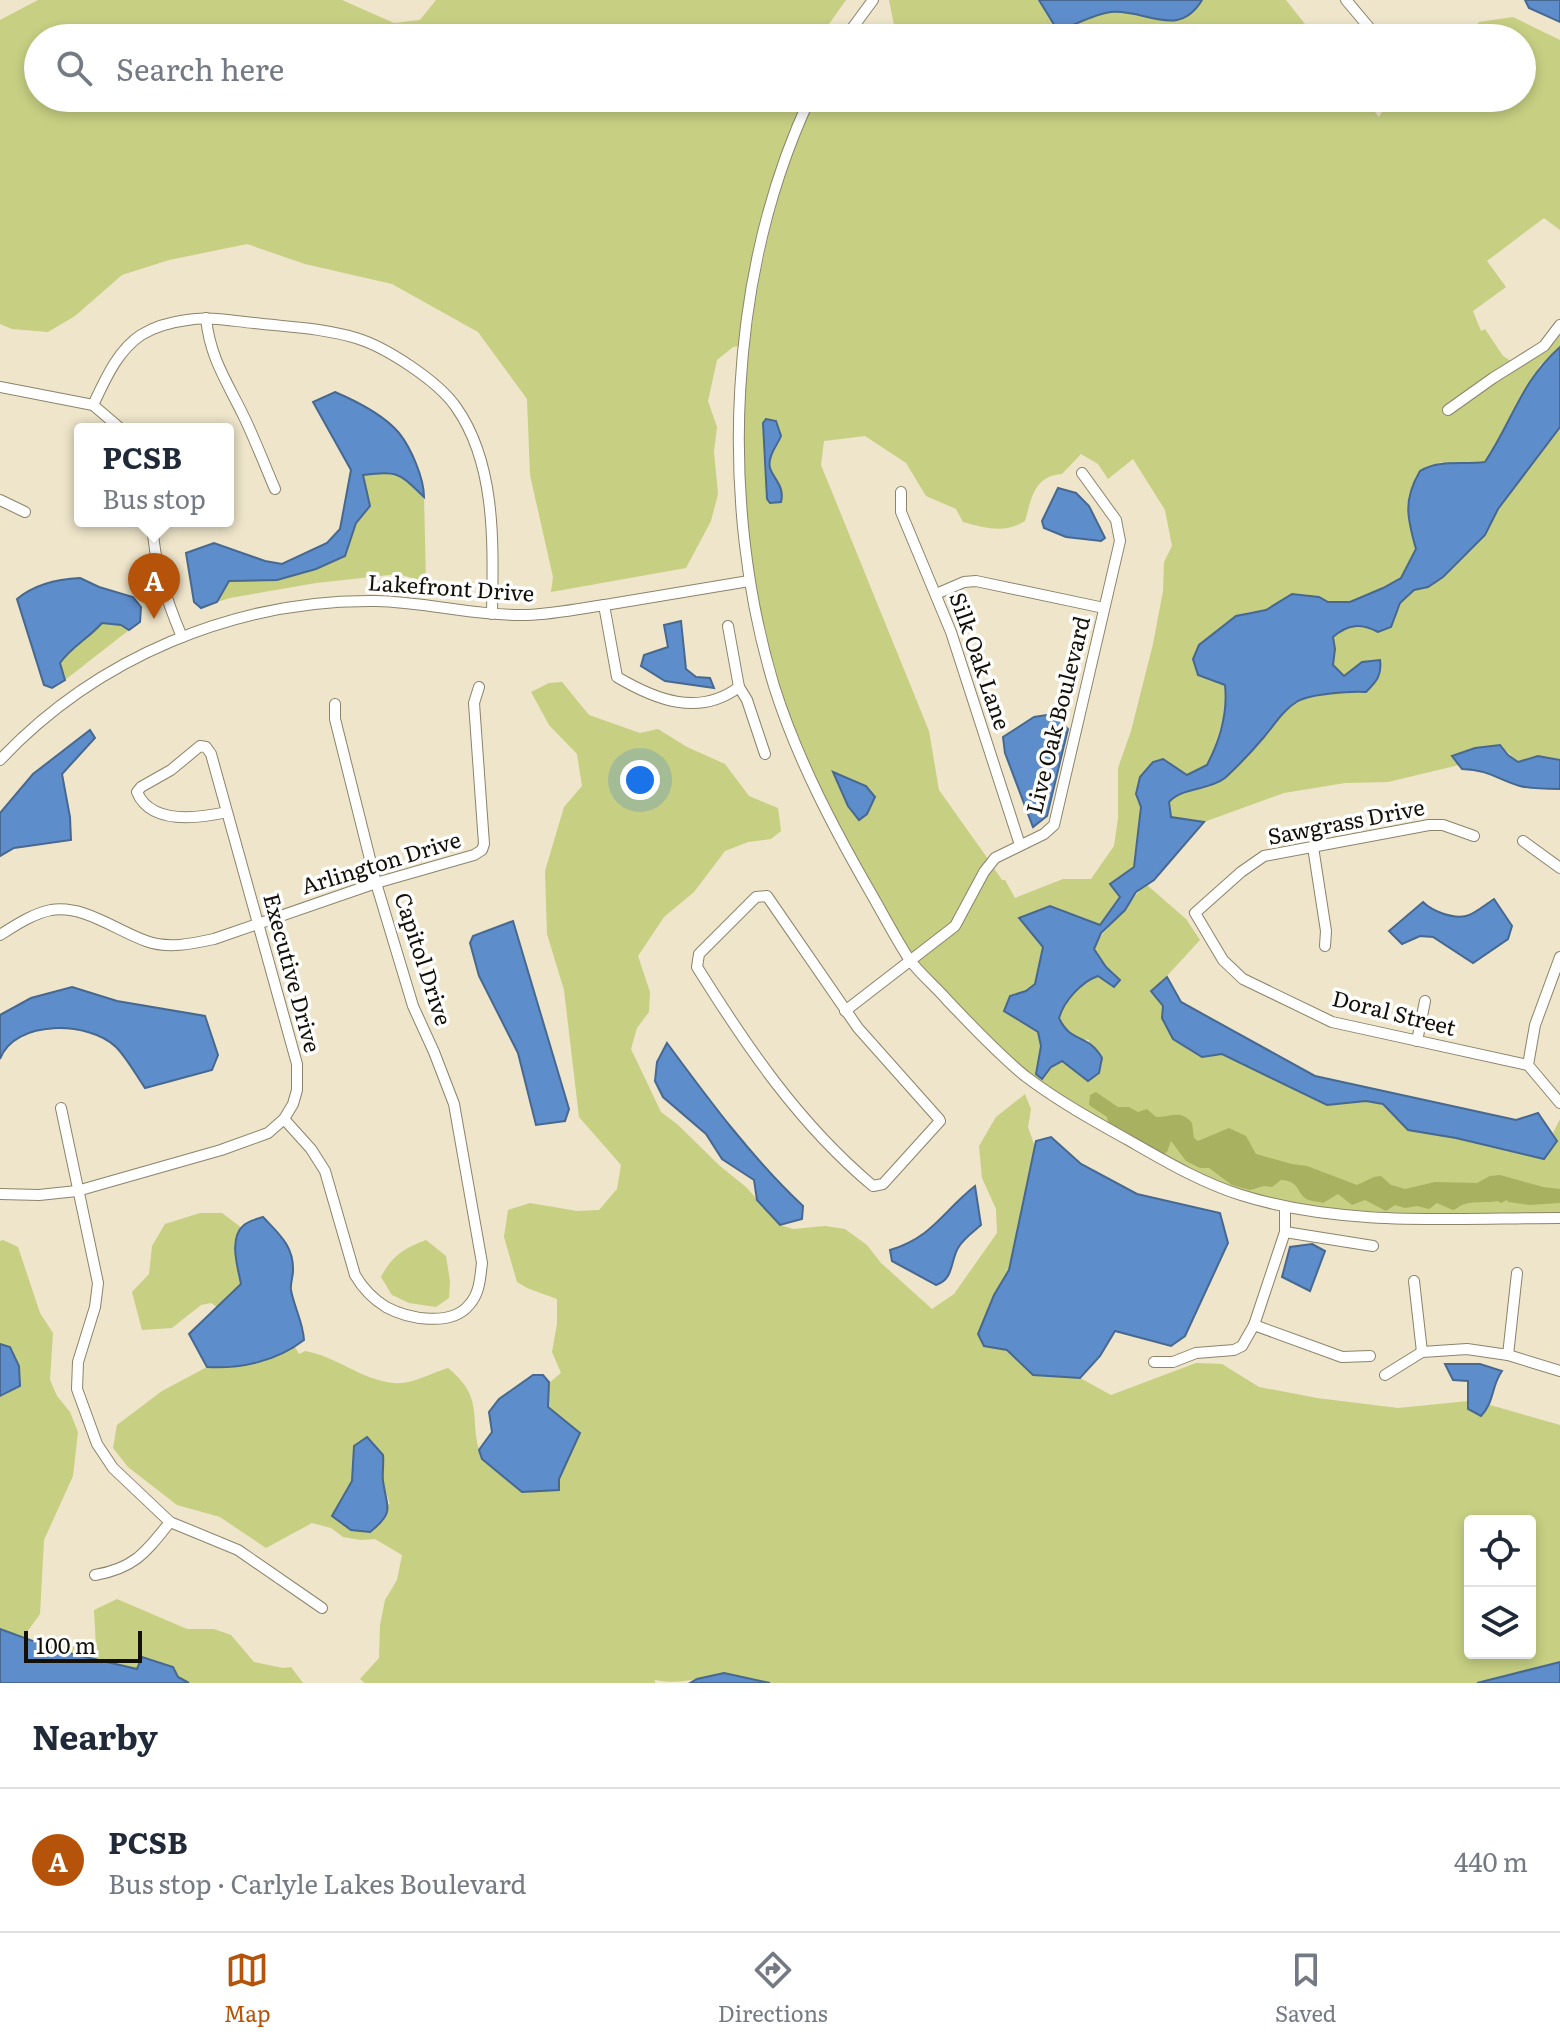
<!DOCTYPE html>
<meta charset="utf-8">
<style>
:root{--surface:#fff;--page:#f6f6f7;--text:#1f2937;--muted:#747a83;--line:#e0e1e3;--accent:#b45309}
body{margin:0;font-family:Literata,serif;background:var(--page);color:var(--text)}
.controls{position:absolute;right:24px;bottom:24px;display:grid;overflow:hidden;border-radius:8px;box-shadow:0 4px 12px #0003}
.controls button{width:72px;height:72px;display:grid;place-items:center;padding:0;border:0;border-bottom:2px solid var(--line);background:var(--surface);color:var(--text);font:40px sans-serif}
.scale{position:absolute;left:24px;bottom:20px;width:118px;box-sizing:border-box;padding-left:8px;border:4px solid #131007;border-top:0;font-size:22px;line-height:28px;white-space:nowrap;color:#131007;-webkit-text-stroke:6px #fff;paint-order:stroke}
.you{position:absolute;left:640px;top:780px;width:28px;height:28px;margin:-20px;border:6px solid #fff;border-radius:50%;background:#1a73e8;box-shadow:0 0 0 12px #1a73e833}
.badge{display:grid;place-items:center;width:52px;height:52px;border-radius:50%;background:var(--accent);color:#fff;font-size:26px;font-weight:700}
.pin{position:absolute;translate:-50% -66px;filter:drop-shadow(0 2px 4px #0008)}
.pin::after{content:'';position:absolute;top:42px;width:28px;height:24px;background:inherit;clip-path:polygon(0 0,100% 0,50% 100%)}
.popup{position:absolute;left:74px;top:423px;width:160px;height:104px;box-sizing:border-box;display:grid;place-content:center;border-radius:8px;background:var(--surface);filter:drop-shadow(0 2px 6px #0005);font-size:26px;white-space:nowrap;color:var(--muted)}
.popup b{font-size:30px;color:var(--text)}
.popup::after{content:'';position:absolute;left:50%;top:100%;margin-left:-16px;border:16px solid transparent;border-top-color:var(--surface)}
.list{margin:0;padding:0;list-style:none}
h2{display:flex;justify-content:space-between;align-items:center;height:104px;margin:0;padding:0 32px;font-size:34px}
h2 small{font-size:26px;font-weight:400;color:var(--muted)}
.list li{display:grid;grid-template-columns:52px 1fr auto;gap:24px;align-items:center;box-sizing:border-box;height:144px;padding:0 32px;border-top:2px solid var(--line)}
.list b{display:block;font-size:30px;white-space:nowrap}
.list p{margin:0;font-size:26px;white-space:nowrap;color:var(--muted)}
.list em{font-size:26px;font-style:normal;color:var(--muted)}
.icon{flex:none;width:44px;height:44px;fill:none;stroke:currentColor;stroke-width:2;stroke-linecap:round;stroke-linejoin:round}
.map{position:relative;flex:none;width:1560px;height:1683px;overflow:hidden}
.search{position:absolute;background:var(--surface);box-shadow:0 4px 12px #0003;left:24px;right:24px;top:24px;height:88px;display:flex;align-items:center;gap:20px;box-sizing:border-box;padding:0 28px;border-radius:44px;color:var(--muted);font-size:30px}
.sheet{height:248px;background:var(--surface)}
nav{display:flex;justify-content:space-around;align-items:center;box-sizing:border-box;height:112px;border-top:2px solid var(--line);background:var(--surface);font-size:22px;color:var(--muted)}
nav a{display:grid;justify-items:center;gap:4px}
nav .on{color:var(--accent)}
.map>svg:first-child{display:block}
</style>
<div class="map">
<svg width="1560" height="1683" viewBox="0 0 1560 1683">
<rect width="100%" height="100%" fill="#eee5ca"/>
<g fill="#c6cf82" fill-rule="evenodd">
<path d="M38,0h304l52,23 26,-3 16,-20h410l-27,38h-781v60h767c-38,85 -50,157 -65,248l-7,1 -16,13 -9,41 9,26 -3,25 4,42 -7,27 -25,47 -135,24 2,-15 -23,-102 -3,-76 -49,-67 -86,-48 -87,-20 -58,-20 -78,16 -47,15 -47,41 -27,16 -36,-3 -12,-5v-304z"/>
<path d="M889,0h150l20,31c16,-6 35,-17 53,-19 34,-3 66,28 90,-12h84l30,38h-416l4,-4 -2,-8 -8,-1z"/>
<path d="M1513,17l47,23v190l-16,-12 -57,43 19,26 -33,24 8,20 4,-2 18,27 8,5 -69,48 6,6 47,-33 52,-32 13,-15v12l-20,18 -55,97 -29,3 -15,-3 -21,9c-17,29 -13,46 -4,78l-15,29 -34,18 -17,6h-22l-9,-5 -27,-3 -26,16 -18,2 -38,65 15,7 2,22 -15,48 -5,11 -19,10 -26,-16 -26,35 5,13 -7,60 -24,16 10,14 -20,28 -28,-10 -53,3 24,29 -8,37 -9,7 -16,5 28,36 3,14 -3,14 4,18 9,-11 12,-6 25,20 1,-41c-15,-1 -24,-9 -30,-22 4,-15 23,-41 41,-42 6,0 14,3 20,4l-14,-12 -13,-19c9,-18 21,-26 33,-41 8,-9 10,-16 21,-23l39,34 14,21 -34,37 -4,42 40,38 19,-3 106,51 39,-4 17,3 25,26 48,8 101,3 -4,-8 7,-14v95c-77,0 -154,2 -230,-6 -16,-2 -33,-3 -48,-6 -78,-17 -190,-80 -253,-129 -42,-32 -76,-73 -112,-111l41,-33 35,-62 9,13h3l10,18 48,-19h28l23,-33 4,-28v-50l13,-37 22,-87 10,-53 1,-29 8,-16 -7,-36 -32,-51 -25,20 -10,-15 -17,-10 -19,20c-28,2 -30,23 -37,47 -20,13 -40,7 -62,1l-7,-13 -30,-13 -20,-33 -41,-27 -41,5 -3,24 108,266 10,59 49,69 -36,64 -40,32c-42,-71 -85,-143 -117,-219 -78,-190 -64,-453 20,-638h548l16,19 6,-10 14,-9h123v-60h-49l1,-9 5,-7zM765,419l15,22 -10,18 -3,40z"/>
<path d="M1560,427v333l-22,-4 -20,6 -18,-17 -48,11 7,9 -71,17 -43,1 -61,10 -80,29 -33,-5 -2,-15 6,-8 34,-7 53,-48 17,-23 22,-16 38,-8h27l11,-11 4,-10 -19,-9 -18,14 -11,-11 2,-16 -2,-12 10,-9 56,-19 1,-6 14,-13 14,-3 57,-52 13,-26z"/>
<path d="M392,472l12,5 20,20 2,85 -28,-8 -82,9 -86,15 -13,4 12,-21 116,-25 11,-33 14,-17 -7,-31z"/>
<path d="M102,623l19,2 8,5 -64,50 -6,-17c12,-16 30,-25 43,-40z"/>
<path d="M562,682l27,33 51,18 18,-4 29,18 38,17 24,32 29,12 3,23 -10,8 -23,3 -23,9 -31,41 -30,25 -26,39 12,36 -1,20 -12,16 -6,21 30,63 16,12 43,42 26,21 34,38 13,4 32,-3 20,3 22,16 14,18 51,46 22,-15 43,-61 -1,-24 -14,-31 -3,-32 17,-29 29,-23 6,15 -3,18 7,20 -26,123 -15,25 13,55 27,25 46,3 31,17 85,-32 26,1 37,23 58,11 81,10 70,-7v8l22,-4 70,20v237l-83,21h-773l-8,-4c-15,3 -26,4 -41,1v3h-290l-5,-4 19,-21 1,-33 5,-25 12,-20 5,-25 -27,-16 -14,1 -18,-3 -12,-9 -19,-5 -46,25 -46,-31 -43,-12 -49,-38 -15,-19 4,-23 45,-34 45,-24 43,-2 45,-18 4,7 6,-3c31,5 56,29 89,32 18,2 37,-10 54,-15 39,32 19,51 34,91l76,31 1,-11 20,-46 -31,-26 1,-24 12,-10 -9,-21 5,-28v-25l-30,-11 -10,-6 -13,-45 4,-27 22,-7 47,8 22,-1 18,-21 4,-24 -42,-48 -15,-127 -17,-56 -2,-63 19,-64 18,-21 -5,-32 -28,-29 -18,-33 18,-9zM367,1437l17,29c-4,13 2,26 6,38l-57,12 19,-35 2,-35zM1470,1521h60v132h-60z"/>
<path d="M200,1213h22l20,15c-12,16 -5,38 -1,56l-24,23 -6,-4 -10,2 -29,23 -30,2 -10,-38 17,-18 3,-28 13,-22z"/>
<path d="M3,1240l15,7 22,66 13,20 -3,47 7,16 13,16 8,20 -5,44 -29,64 -4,74 -18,25 74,8 -2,-37 23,-11 70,30h27l17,6 23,27 29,6 8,-1 12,16h-114l-11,-6 -42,6h-136v-287l7,-2 3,-47 -10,-3v-103z"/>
<path d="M426,1240l20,16 4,25 -1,17 -13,9 -27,-4 -17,-8 -11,-18c11,-21 23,-29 45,-37z"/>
</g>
<path fill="#a8b15f" d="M1096,1092l22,15h11l9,5 9,-3 9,8c15,0 25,-8 36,6l2,15 4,3 31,-13 17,8 10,18 36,10 15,2 50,19 17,-8 7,-1 10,9 14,4 30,-7 42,1 13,-7 10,-1 43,12 17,2v14l-31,2 -21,-3 -1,-2 -6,3 -3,-2c-11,2 -24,0 -33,3 -5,1 -8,5 -12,6l-16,-7 -8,6 -12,-3 -12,2 -10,-3 -9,6 -21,-11 -13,5 -14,-11 -15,9c-4,-2 -9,-1 -14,-3 -13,-4 -7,-19 -28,-20l-9,7 -8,-1 -14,4 -18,-5 -23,-17h-9l-14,-7 -15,-20 -4,11 -7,4 -27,-20 -24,-11 -2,-8 -18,-12 1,-10z"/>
<g fill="#5d8dcb" stroke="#476890" stroke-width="2">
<path d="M1039,0h163c-24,40 -56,9 -91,12 -17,2 -36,13 -53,19z"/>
<path d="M1525,0h35v22l-31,-14z"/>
<path d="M1560,347v80l-62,82 -13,26 -42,42 -15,10 -14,3 -14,13 -9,24 -13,5c-17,-9 -30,-8 -45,5l2,12 -2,16 11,11 18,-14 18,-2c2,15 -3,21 -14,32 -16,-1 -55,2 -68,9 -15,9 -23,23 -34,36 -11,13 -26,29 -39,41 -17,13 -43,9 -56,24l2,15 33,5 -50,58 -18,12 -11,18 -24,23 -7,16 12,18 14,13 -6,7 -16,-11c-17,6 -34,25 -39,42 12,26 29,15 43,40l-3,15 -11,8 -26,-20 -11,6 -9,12 -6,-5 5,-28 -3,-14 -34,-21 6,-15 16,-5 9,-7 8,-37 -24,-29 31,-12 50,19 20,-28 -10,-13 24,-17 7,-60 -5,-13 4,-17 13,-15 10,-3 24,16 20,-10c13,-25 21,-52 18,-80l-27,-10 -5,-16 6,-14 37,-29 30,-6 26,-16 27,3 9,5h22l33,-14 18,-10 15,-29c-9,-32 -13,-49 4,-78 20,-12 42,-6 65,-9 28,-42 35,-79 75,-115z"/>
<path d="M335,392c21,9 49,23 64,41 12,15 25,45 25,64 -26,-25 -25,-26 -61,-22l7,31 -14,17 -11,33 -29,13 -39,11 -48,1 -12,21 -16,6 -7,-6 -8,-49 28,-10 51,18 17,3 45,-21 13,-14 11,-59 -38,-68z"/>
<path d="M766,419l10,2 5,15c-3,8 -10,16 -11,24 -4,15 16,22 11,42l-11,1 -3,-4 -4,-76z"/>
<path d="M1058,488l18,5 13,13 16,32 -4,3 -35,-4 -22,-9 -2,-7z"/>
<path d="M80,578l19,9 34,10 8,10 -1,15 -11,8 -8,-5 -19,-2c-13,15 -31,24 -42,40l5,17 -13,8 -8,-3 -27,-86c18,-15 40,-20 63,-21z"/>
<path d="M681,621l5,48 10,8 14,1 4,10 -49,-7 -24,-15 3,-11 24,-8 -4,-22z"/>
<path d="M1053,714l15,15 -21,87 -14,11 -28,-74 -2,-16 31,-20z"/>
<path d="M90,730l5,8 -33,36 8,43 1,23 -57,8 -14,8v-43l33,-39z"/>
<path d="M1500,745l8,10 10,7 20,-6 22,4v29c-13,0 -28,0 -40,-3 -24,-7 -30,-16 -58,-17l-10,-13 23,-8z"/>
<path d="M833,772l33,14 9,11 -8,17 -8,6 -11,-14z"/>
<path d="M1494,899l18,27 -4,13 -35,24 -40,-26 -13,-1 -18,8 -13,-13 34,-29c9,9 29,17 43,14 9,-2 20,-12 28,-17z"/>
<path d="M513,921l56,188 -4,12 -29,4 -18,-72 -39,-77 -9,-33 3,-7z"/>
<path d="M1167,977l14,25 134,74 201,44 22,-7 19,28 -13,18 -88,-21 -48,-8 -25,-26 -17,-3 -39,4 -105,-51 -20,3 -29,-18 -11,-21 1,-12 -12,-15z"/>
<path d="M72,987l45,14 88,15 13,39 -6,15 -67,18c-9,-13 -18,-30 -29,-41 -27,-26 -101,-28 -116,12v-44l31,-17z"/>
<path d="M667,1043c42,57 84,114 136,163l-1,13 -22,6 -23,-25 -3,-20 -32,-21 -16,-25 -43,-37 -8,-16 2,-19z"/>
<path d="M1051,1137l30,27 56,30 83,19 8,30 -43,93 -14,10 -56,-15 -15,25 -20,22 -47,-3 -26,-25 -23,-4 -6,-12 16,-39 15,-25 27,-129z"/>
<path d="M975,1186l6,39c-8,7 -18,14 -23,23 -8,14 -4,31 -22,37l-44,-24 -2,-11c43,-13 52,-38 85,-64z"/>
<path d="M263,1217c16,17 31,29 30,54 0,6 -3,13 -2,19 3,17 12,32 13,50 -27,21 -63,29 -97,27l-18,-33 52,-50c-3,-16 -13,-46 3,-59 4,-4 13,-6 19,-8z"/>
<path d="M1312,1244l13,7 -15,40 -28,-14 8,-30z"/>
<path d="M0,1344l10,3 9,19 1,20 -20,10z"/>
<path d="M1445,1364h35l22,7c-11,15 -7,30 -21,45l-13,-7v-28l-15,-1z"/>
<path d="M533,1375h10l6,7 -1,25 32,26 -21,46v11l-37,2 -40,-33 -3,-9 13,-18 -3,-20 10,-13z"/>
<path d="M367,1437l16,18c1,9 -1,17 0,26 4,28 12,31 -13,51l-19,-2 -19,-14 20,-35 2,-35z"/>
<path d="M0,1629l60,22 77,18 5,-12 31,10 5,10 11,6h-189z"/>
<path d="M1560,1662v21h-83z"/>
<path d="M724,1673l46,10h-80l7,-4z"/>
</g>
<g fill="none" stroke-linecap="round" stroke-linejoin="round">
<g stroke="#8c836b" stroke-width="12">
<g id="minor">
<path d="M1346,0l32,38"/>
<path d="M845,38l28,-38"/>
<path d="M810,98c-82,176 -92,403 -36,588 23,73 60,143 98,209 12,21 24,44 37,64 11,15 27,28 39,42 25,26 49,52 77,75 33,25 69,45 105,65 35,20 72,42 111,54 101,32 214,23 319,23"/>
<path d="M206,318c4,41 22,65 39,101 11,23 20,47 30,70"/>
<path d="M0,387l93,18 28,24"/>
<path d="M93,405c12,-25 24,-54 48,-70 13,-8 30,-13 46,-15 22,-4 45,1 67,3 34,4 69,5 102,15 30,9 82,43 100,69 41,58 37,140 36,207"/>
<path d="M1448,410l45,-32 51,-32 16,-21"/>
<path d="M901,492v20l50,120 69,213"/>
<path d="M0,500l25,12"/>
<path d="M152,521c2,42 14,78 30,116"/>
<path d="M936,594l28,-12 12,-1 128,27"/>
<path d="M604,605l13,72c39,23 82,40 122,10l8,13 18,54"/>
<path d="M728,626l11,61"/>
<path d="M0,760c96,-102 235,-161 376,-159 50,1 100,15 151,14 28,-1 56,-7 84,-11 46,-8 92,-15 138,-23"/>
<path d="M1474,836l-31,-11h-14l-165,31 -23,16 -46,41 28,47 20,19 89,43 196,43"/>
<path d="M1523,841l37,27"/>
<path d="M1313,847l13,84 -1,15"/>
<path d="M767,896l91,132 81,91 1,2 -57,63 -10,2c-74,-62 -126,-139 -176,-219l2,-13 57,-57z"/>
<path d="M0,935c16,-10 32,-21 51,-25 34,-5 64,20 95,31 22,8 45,3 68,-2l162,-56 98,-28 8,-5 2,-6 -10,-141 5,-16"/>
<path d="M1560,957l-25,68 -7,40 32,38"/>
<path d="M845,1011l110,-85 29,-54 11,-14 49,-24 10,-9 66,-284 -4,-21 -34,-47"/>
<path d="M1417,1041l8,-40"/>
<path d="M61,1108l37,175 -3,24 -17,55 -1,27 20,55 16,24 57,54 68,28 84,58"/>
<path d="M284,1119l27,30 14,22 30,104c7,12 18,24 31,32 22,12 65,20 83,-2 11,-12 11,-27 13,-42l-28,-159 -20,-52 -21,-46 -37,-123 -41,-164v-15"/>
<path d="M0,1194l39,1 38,-4 144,-41 47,-17 16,-14 9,-15 4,-14v-26l-86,-310 -5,-7 -6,-1 -29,24 -30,17 -4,5c14,34 63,26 90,20"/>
<path d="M1285,1232l88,14"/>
<path d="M1414,1281l8,71"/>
<path d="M1254,1325l88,32 28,-1"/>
<path d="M1508,1355l9,-82"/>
<path d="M1154,1362h19l23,-9 38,-3 8,-4 12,-21 31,-93v-25"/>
<path d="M1385,1375l37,-23 45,-3 41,6 52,16"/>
<path d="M95,1575c40,-7 51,-23 75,-53"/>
</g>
</g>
<use href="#minor" stroke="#fff" stroke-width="10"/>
</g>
<g text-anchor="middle" stroke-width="7" stroke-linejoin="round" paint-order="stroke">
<g font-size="22" fill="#131007" stroke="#fff">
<text transform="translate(451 588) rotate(4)" y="8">Lakefront Drive</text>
<text transform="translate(980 661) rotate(71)" y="8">Silk Oak Lane</text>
<text transform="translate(1058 715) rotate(-76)" y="8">Live Oak Boulevard</text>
<text transform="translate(1346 822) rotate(-11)" y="8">Sawgrass Drive</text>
<text transform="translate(381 863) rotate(-17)" y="8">Arlington Drive</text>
<text transform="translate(423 959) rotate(72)" y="8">Capitol Drive</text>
<text transform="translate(292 973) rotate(75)" y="8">Executive Drive</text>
<text transform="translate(1394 1013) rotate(14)" y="8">Doral Street</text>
</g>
</g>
</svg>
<div class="controls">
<button><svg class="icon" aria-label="locate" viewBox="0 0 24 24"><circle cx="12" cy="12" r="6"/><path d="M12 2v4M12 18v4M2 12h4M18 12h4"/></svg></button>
<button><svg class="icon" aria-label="layers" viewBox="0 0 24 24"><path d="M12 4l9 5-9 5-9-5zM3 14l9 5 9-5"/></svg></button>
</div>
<div class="scale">100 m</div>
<div class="you"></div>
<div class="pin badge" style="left:154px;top:619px">A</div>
<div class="popup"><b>PCSB</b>Bus stop</div>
<div class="search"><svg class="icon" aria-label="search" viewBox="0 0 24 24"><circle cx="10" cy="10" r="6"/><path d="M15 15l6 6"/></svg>Search here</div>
</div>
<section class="sheet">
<h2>Nearby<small></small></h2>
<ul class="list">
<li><span class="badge">A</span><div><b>PCSB</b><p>Bus stop · Carlyle Lakes Boulevard</p></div><em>440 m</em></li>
</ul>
</section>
<nav>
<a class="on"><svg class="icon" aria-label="map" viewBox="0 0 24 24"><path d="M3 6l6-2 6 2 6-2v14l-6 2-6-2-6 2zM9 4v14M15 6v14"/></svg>Map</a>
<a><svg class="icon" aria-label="directions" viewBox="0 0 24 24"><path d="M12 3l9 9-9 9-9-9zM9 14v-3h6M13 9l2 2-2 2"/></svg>Directions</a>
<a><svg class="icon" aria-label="saved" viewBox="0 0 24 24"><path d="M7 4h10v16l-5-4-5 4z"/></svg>Saved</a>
</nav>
